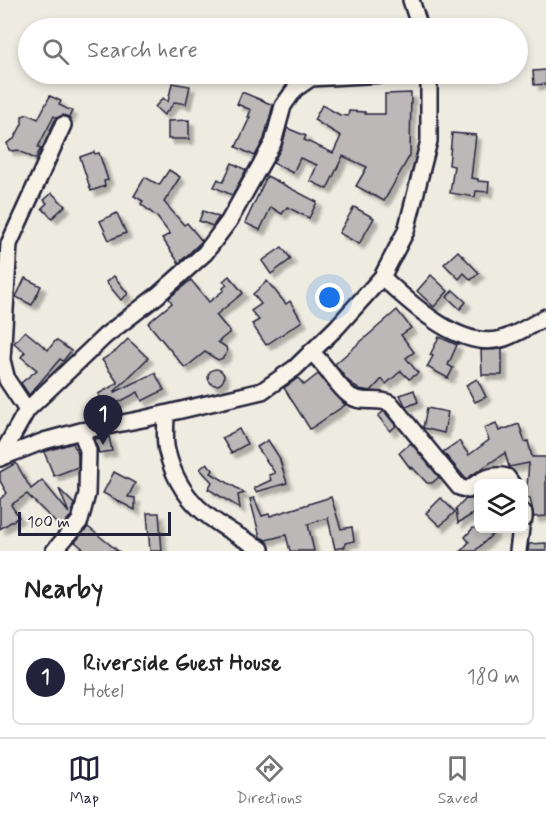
<!DOCTYPE html>
<style>
:root{--surface:#fff;--page:#f6f6f6;--text:#222;--muted:#767676;--line:#e0e0e0;--accent:#22223b}
body{margin:0;font-family:Mynerve,sans-serif;background:var(--page);color:var(--text)}
.controls{position:absolute;right:18px;bottom:18px;display:grid;overflow:hidden;border-radius:9px;box-shadow:0 3px 9px #0003}
.controls button{width:54px;height:54px;display:grid;place-items:center;padding:0;border:0;border-bottom:2px solid var(--line);background:var(--surface);color:var(--text);font:30px sans-serif}
.scale{position:absolute;left:18px;bottom:15px;width:153px;box-sizing:border-box;padding-left:6px;border:3px solid #22223b;border-top:0;font-size:16px;line-height:21px;white-space:nowrap;color:#22223b;-webkit-text-stroke:4px #f7f3e8;paint-order:stroke}
.you{position:absolute;left:330px;top:298px;width:21px;height:21px;margin:-15px;border:4px solid #fff;border-radius:50%;background:#1a73e8;box-shadow:0 0 0 9px #1a73e833}
.badge{display:grid;place-items:center;width:39px;height:39px;border-radius:50%;background:var(--accent);color:#fff;font-size:20px;font-weight:700}
.pin{position:absolute;translate:-50% -50px;filter:drop-shadow(0 2px 3px #0008)}
.pin::after{content:'';position:absolute;top:32px;width:21px;height:18px;background:inherit;clip-path:polygon(0 0,100% 0,50% 100%)}
.list{margin:0;padding:0;list-style:none}
h2{display:flex;justify-content:space-between;align-items:center;height:78px;margin:0;padding:0 24px;font-size:26px}
h2 small{font-size:20px;font-weight:400;color:var(--muted)}
.list li{display:grid;grid-template-columns:39px 1fr auto;gap:18px;align-items:center;box-sizing:border-box;height:96px;margin:0 12px 12px;padding:0 12px;border:2px solid var(--line);border-radius:9px}
.list b{display:block;font-size:22px;white-space:nowrap}
.list p{margin:0;font-size:20px;white-space:nowrap;color:var(--muted)}
.list em{font-size:20px;font-style:normal;color:var(--muted)}
.icon{flex:none;width:33px;height:33px;fill:none;stroke:currentColor;stroke-width:2;stroke-linecap:round;stroke-linejoin:round}
.map{position:relative;flex:none;width:546px;height:551px;overflow:hidden}
.search{position:absolute;background:var(--surface);box-shadow:0 3px 9px #0003;left:18px;right:18px;top:18px;height:66px;display:flex;align-items:center;gap:15px;box-sizing:border-box;padding:0 21px;border-radius:33px;color:var(--muted);font-size:22px}
.sheet{height:186px;background:var(--surface)}
nav{display:flex;justify-content:space-around;align-items:center;box-sizing:border-box;height:84px;border-top:2px solid var(--line);background:var(--surface);font-size:16px;color:var(--muted)}
nav a{display:grid;justify-items:center;gap:3px}
nav .on{color:var(--accent)}
.map>svg:first-child{display:block}
</style>
<div class="map">
<svg width="546" height="551" viewBox="0 0 546 551">
<defs>
<filter id="shadow"><feDropShadow dx="5" dy="5" stdDeviation="1.5" flood-color="#0004"/></filter>
</defs>
<rect width="100%" height="100%" fill="#eeebe1"/>
<filter id="ink" filterUnits="userSpaceOnUse"><feTurbulence type="fractalNoise" baseFrequency=".0167" numOctaves="2"/><feDisplacementMap in="SourceGraphic" scale="12" xChannelSelector="R" yChannelSelector="G"/><feConvolveMatrix kernelMatrix="1 2 1 2 8 2 1 2 1" color-interpolation-filters="sRGB"/></filter>
<g filter="url(#ink)">
<g fill="#bbb8b7" stroke="#22223b" stroke-width="1.5" filter="url(#shadow)">
<path d="M546,70v14l-12,1 -1,-14z"/>
<path d="M172,83l18,3 -4,18 -11,-2 -11,13 -9,-8 8,-9 5,4z"/>
<path d="M242,92l31,13 -9,34 -9,17 -19,-9 14,-30h-2l3,-7 -14,-6z"/>
<path d="M411,93l-1,62 -26,46 -28,-15 11,-19 -24,-11 -16,33 -17,-8 7,-16 -17,-7 -7,15 -20,-10 9,-17 5,-18 19,8 -2,4 29,13 8,-17 -27,-16 8,-15 18,10 8,1 1,-5 16,1v2h20v-20z"/>
<path d="M50,96l11,5 -2,4 13,6 -3,6 -6,-2 -6,3 -3,-2 -16,31 3,1 -6,11 -17,-9 -5,1 -4,-1 -2,-7 7,-4 8,-15v-8l6,-2 10,5z"/>
<path d="M189,120v19h-21v-18z"/>
<path d="M452,133l24,2 -5,43 7,1v2l11,1 -1,10 -12,-1 -1,6 -25,-4 4,-27 -5,-1z"/>
<path d="M94,152l1,2 4,-1 9,27 -4,1 1,5 -14,5 -11,-34z"/>
<path d="M232,163l14,7 -14,25 -18,-8 4,-8 5,3z"/>
<path d="M169,170l11,7 -16,25 20,23 3,-2 15,18 -23,22 -17,-25 8,-4 -13,-17 -16,-13 2,-3 -9,-5 11,-19 14,8z"/>
<path d="M267,176l50,26 -8,16 -22,-11 -5,7 -11,-7 -11,23 -15,-7z"/>
<path d="M52,193l13,13 -13,12 -10,-10 5,-5 -3,-3z"/>
<path d="M354,207l20,11 -15,26 -20,-11z"/>
<path d="M203,211l16,6 -6,9 -14,-5z"/>
<path d="M117,213l9,20 -17,7 -9,-19z"/>
<path d="M282,247l9,12 -20,15 -9,-13z"/>
<path d="M458,251l21,22 -8,7 -7,-7 -5,6 -15,-15z"/>
<path d="M431,275l17,16 -14,16 -17,-16z"/>
<path d="M114,276l14,18 -7,6 -15,-18z"/>
<path d="M229,276l14,17 -27,22 14,17 -12,10 8,5 1,5 -4,6 -5,2 -13,-8 -20,16 -37,-45 24,-20 -3,-5 22,-18 18,22 15,-12 -1,-2 4,-3 -4,-4z"/>
<path d="M25,278l16,8 -9,19 -16,-8z"/>
<path d="M267,281l19,23 4,-3 12,20 -36,24 -14,-21 7,-4 -8,-9 10,-7 -8,-10z"/>
<path d="M453,290l13,12 -6,7 -13,-12z"/>
<path d="M397,310l14,18 -10,7 13,17 -8,6 12,15 -9,6 -8,-8 -15,13 -4,-5 -11,12 -12,-2 -12,-9 -12,-16z"/>
<path d="M25,331l23,19 8,-10 15,11 -8,10 -3,-2 -31,36 -8,-12 16,-13 -16,-13 4,-5 -11,-9z"/>
<path d="M439,337l18,8 -9,20 5,3 -5,10 -21,-11 6,-11 -3,-1z"/>
<path d="M128,339l20,19 -35,35 42,-20 9,17 -22,11 -4,-9 -32,17 -8,-15 20,-11 -16,-23 15,-10z"/>
<path d="M502,348v27h-20l-1,-25z"/>
<circle cx="216" cy="377" r="8"/>
<path d="M318,374l27,31 -35,24 -26,-41 14,-10 6,7z"/>
<path d="M477,379l9,18 -11,5 -9,-17z"/>
<path d="M414,390l4,12 -12,5 -6,-12z"/>
<path d="M427,408l21,4 -4,21 -21,-5z"/>
<path d="M384,411l12,15 -6,5 -12,-15z"/>
<path d="M496,423l3,8 20,-7 6,18 3,-1 4,16h14v59l-12,1 -4,-19h-4l3,-35 -20,4 -4,-14 -39,26 -23,-27 16,-11 10,14 20,-15 -5,-12z"/>
<path d="M239,429l8,15 -16,9 -9,-15z"/>
<path d="M109,436l3,15 -13,2 -4,-14z"/>
<path d="M268,440l11,17 8,26 -31,9 -2,-4 17,-8 -2,-5 6,-2 -18,-26z"/>
<path d="M73,443l5,12v12l-24,9 -10,-24z"/>
<path d="M411,443l28,34 -7,6h-5l-15,-16 -1,2 -12,-16z"/>
<path d="M16,463l15,26 11,-9 27,33 -10,-24 15,15 -3,12 -10,12 -34,-34 -16,11 8,12 -19,12v-30l7,-6 -7,-12v-9z"/>
<path d="M207,463l6,7 -2,3 34,20 -7,2 2,13 -32,-19 4,-7 -12,-13z"/>
<path d="M114,472l21,11 -7,14 7,1v12l-32,-17z"/>
<path d="M478,494v17l-20,12 -2,-14 10,-10h4z"/>
<path d="M331,497l10,32 11,-2 2,14 -9,2v4l-10,2 -7,-31 -20,6 6,27h-24l-4,-16 -20,5 -6,-3 -10,-38 4,-1 8,18 7,-2 1,2z"/>
<path d="M441,498l14,14 -15,14 -14,-13z"/>
<path d="M147,513h12l3,38h-12z"/>
<path d="M88,527l30,24h-32l-11,-9z"/>
<path d="M473,528h16l5,5 -19,18h-14l8,-9 -4,-5z"/>
<path d="M546,543v8h-18l1,-7z"/>
</g>
<g fill="none" stroke-linecap="round" stroke-linejoin="round">
<g stroke="#22223b" stroke-width="20">
<g id="minor">
<path d="M411,0l9,28"/>
<path d="M382,277c28,26 80,76 123,61 14,-5 28,-14 41,-21"/>
<path d="M311,352c15,12 25,34 39,44 13,9 31,0 42,9l67,82 9,3c11,-10 23,-17 39,-13l5,7"/>
<path d="M27,410l-20,-30 -5,-20 7,-116 54,-119"/>
<path d="M166,414c0,12 -2,26 1,37 13,55 49,72 94,98"/>
<path d="M0,458l44,-17 37,-10 62,-12 119,-28 33,-23 42,-41 45,-50 24,-46 23,-90v-67"/>
<path d="M0,458l27,-48 78,-74 53,-41 47,-42 24,-32 44,-78 10,-37 12,-17 16,-11 73,-4"/>
<path d="M524,513v6"/>
<path d="M54,551l26,-30 7,-27 1,-44 -7,-19"/>
<path d="M518,551l3,-23"/>
</g>
</g>
<use href="#minor" stroke="#f7f3e8" stroke-width="15"/>
</g>
</g>
</svg>
<div class="controls">
<button><svg class="icon" aria-label="layers" viewBox="0 0 24 24"><path d="M12 4l9 5-9 5-9-5zM3 14l9 5 9-5"/></svg></button>
</div>
<div class="scale">100 m</div>
<div class="you"></div>
<div class="pin badge" style="left:103px;top:445px">1</div>
<div class="search"><svg class="icon" aria-label="search" viewBox="0 0 24 24"><circle cx="10" cy="10" r="6"/><path d="M15 15l6 6"/></svg>Search here</div>
</div>
<section class="sheet">
<h2>Nearby<small></small></h2>
<ul class="list">
<li><span class="badge">1</span><div><b>Riverside Guest House</b><p>Hotel</p></div><em>180 m</em></li>
</ul>
</section>
<nav>
<a class="on"><svg class="icon" aria-label="map" viewBox="0 0 24 24"><path d="M3 6l6-2 6 2 6-2v14l-6 2-6-2-6 2zM9 4v14M15 6v14"/></svg>Map</a>
<a><svg class="icon" aria-label="directions" viewBox="0 0 24 24"><path d="M12 3l9 9-9 9-9-9zM9 14v-3h6M13 9l2 2-2 2"/></svg>Directions</a>
<a><svg class="icon" aria-label="saved" viewBox="0 0 24 24"><path d="M7 4h10v16l-5-4-5 4z"/></svg>Saved</a>
</nav>
